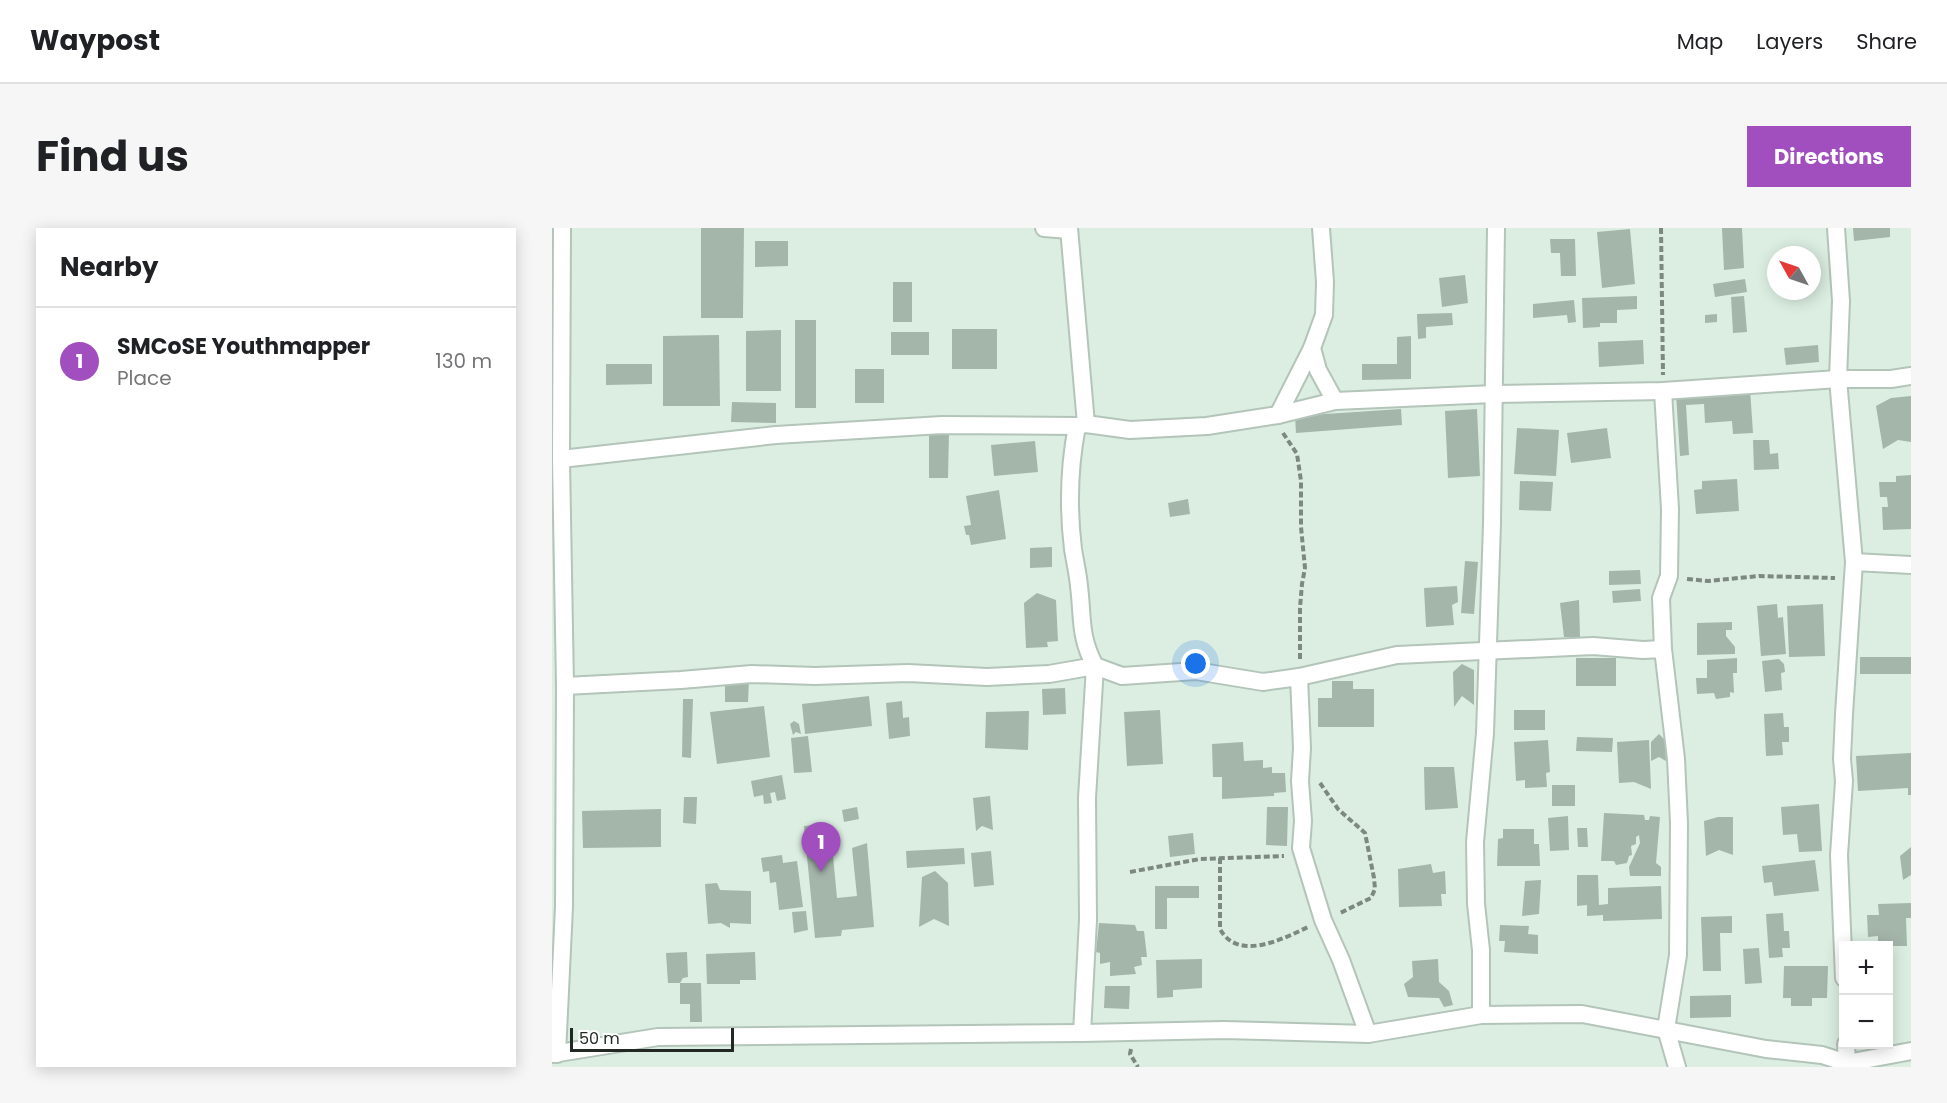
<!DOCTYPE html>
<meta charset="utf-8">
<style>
:root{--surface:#fff;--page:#f6f6f6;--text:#202124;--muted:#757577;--line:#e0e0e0;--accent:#a14fbe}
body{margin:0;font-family:Poppins,sans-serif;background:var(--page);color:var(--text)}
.controls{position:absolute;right:18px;bottom:18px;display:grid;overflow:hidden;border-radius:0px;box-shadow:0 3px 15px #0003}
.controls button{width:54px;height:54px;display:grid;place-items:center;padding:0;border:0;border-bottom:2px solid var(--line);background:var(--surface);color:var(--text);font:30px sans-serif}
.compass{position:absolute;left:1215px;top:18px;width:54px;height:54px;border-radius:50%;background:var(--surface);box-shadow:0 3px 15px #0003;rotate:310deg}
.scale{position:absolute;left:18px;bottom:15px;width:164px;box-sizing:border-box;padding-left:6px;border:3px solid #222925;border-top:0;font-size:16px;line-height:21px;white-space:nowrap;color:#222925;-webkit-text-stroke:4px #fff;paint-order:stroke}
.you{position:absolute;left:644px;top:436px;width:21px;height:21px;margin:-15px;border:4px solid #fff;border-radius:50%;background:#1a73e8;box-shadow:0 0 0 9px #1a73e833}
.badge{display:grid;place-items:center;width:39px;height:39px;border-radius:50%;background:var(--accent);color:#fff;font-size:20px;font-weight:700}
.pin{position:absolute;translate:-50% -50px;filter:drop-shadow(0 2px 3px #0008)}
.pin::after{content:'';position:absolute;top:32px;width:21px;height:18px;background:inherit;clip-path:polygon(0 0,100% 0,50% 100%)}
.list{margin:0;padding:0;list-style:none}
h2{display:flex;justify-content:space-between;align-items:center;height:78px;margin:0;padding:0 24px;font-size:26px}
h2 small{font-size:20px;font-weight:400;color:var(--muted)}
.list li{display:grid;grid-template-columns:39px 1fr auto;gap:18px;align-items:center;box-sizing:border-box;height:108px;padding:0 24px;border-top:2px solid var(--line)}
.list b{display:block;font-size:22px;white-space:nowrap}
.list p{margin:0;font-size:20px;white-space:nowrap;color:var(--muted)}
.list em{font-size:20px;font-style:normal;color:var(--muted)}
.map{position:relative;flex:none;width:1359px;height:839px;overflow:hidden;border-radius:0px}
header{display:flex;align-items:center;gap:36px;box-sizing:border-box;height:84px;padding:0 30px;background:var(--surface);border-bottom:2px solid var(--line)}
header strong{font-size:28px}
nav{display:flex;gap:33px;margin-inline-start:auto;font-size:21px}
.intro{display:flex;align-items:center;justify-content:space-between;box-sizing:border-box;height:144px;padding:0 36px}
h1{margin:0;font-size:42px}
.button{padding:15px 27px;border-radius:0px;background:var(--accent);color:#fff;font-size:21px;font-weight:700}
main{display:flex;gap:36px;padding:0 36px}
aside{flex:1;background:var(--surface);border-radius:0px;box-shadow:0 3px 15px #0003}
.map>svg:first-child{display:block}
</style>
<header>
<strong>Waypost</strong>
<nav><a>Map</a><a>Layers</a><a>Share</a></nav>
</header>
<div class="intro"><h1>Find us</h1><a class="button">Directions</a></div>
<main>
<aside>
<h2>Nearby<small></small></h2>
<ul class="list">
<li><span class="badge">1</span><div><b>SMCoSE Youthmapper</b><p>Place</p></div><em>130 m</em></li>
</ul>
</aside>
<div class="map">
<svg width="1359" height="839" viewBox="0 0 1359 839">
<rect width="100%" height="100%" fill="#dceee2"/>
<g fill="#a4b5aa">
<path d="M149,0h43l-1,90h-42z"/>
<path d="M1170,0h20l2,40 -20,2z"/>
<path d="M1301,0h37v9l-36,4z"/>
<path d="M1078,1l5,55 -33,4 -5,-56z"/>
<path d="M998,11h25l1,37h-15l-1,-23h-9z"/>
<path d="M203,13h33v25l-33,1z"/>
<path d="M913,47l3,28 -26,4 -3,-29z"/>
<path d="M1193,51l2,13 -32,5 -2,-13z"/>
<rect x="341" y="54" width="19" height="40"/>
<path d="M1085,68v13l-20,1v13h-17v4l-17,1 -1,-30z"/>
<path d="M1192,68l3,36 -14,1 -2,-36z"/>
<path d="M1022,72l2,22 -8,1 -1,-8 -34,3v-14z"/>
<path d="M900,85l1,12 -27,2v11l-8,1 -1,-25z"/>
<path d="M1165,86v8l-12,1v-8z"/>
<rect x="243" y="92" width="21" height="88"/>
<rect x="400" y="101" width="45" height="40"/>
<path d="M229,102v61h-35v-60z"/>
<rect x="339" y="104" width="38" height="23"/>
<path d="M167,107l1,71h-57v-70z"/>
<path d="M859,108v43l-49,1v-16h35v-27z"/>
<path d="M1091,112l1,24 -45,3 -1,-25z"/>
<path d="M1266,117l1,17 -33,3 -2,-17z"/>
<path d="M54,136h46v20l-46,1z"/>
<rect x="303" y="141" width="29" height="34"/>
<path d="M1198,161l3,44 -20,1 -1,-13 -27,2 -1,-19 -18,1 3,50 -9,1 -4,-62z"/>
<path d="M1359,168v46l-13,-2 -15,9 -7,-43 15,-8z"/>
<path d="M180,174l44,1v20l-45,-1z"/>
<path d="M849,181l1,16 -106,8 -1,-17z"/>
<path d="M925,181l3,67 -32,2 -3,-67z"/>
<path d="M965,200l42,2 -3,46 -42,-2z"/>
<path d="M1055,200l4,30 -40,5 -4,-30z"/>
<path d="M377,204h20l-1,46h-19z"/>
<path d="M1201,212h16l1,14 8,-1 1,16 -25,1z"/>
<path d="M483,213l3,31 -44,4 -3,-31z"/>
<path d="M1359,247v54l-28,1 -1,-23h6l-1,-10h-7l-1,-15h17v-6z"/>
<path d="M1185,251l2,32 -43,3 -2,-24 8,-1v-8z"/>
<path d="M968,253l33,1 -2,29 -32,-1z"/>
<path d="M447,262l7,49 -35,6 -2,-10h-3l-2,-9 7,-1 -5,-29z"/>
<path d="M636,271l2,15 -20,3 -2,-14z"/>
<path d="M500,319v20l-22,1v-20z"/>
<path d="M913,333l13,1 -4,52 -13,-1z"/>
<path d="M1088,342l1,14 -32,1v-14z"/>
<path d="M905,358l1,16 -6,3 2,20 -28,2 -2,-39z"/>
<path d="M1088,361l1,12 -28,2 -1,-12z"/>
<path d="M485,365l19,7 2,41 -11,1 1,5 -22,1 -2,-45z"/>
<path d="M1027,372l1,37h-16l-4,-34z"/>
<path d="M1225,376l1,14 5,-1 3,37 -25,2 -4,-50z"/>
<path d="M1271,376l2,52 -36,1 -2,-51z"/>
<path d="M1180,394v8h-6v6l9,11v7l-38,1v-32z"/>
<rect x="1308" y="429" width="51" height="17"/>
<rect x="1024" y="430" width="40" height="28"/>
<path d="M1185,430v15h-4l1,20 -4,-1v5l-14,2 -2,-6 -17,1 -1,-16h11v-18z"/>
<path d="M1227,431l5,5 1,8 -4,1 1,17 -17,2 -3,-31z"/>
<path d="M910,436l12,6v35l-12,-9 -8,11 -1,-35z"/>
<path d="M173,450l24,1 -1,23h-23z"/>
<path d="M780,453h21v8h21v38h-56v-29h14z"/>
<path d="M513,460l1,26 -23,1 -1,-26z"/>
<path d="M317,468l3,30 -67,8 -3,-30z"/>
<path d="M131,471h10l-2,59 -9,-1z"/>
<path d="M350,473l1,17 6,-1 1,19 -21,3 -3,-36z"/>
<path d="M212,478l6,51 -53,7 -7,-52z"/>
<path d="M608,482l3,54 -36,2 -3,-54z"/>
<rect x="962" y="482" width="31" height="20"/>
<path d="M477,483l-1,39 -43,-2 1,-36z"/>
<path d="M1231,485l1,14h5v15h-7l1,13 -17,1 -2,-42z"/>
<path d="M242,493l5,3 2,10 -5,-2 -3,3 -3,-11z"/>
<path d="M1107,506l6,6 1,21 -7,-4 -8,4v-19z"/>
<path d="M256,508l4,36 -18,1 -3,-35z"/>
<path d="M1025,509l36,1 -1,14 -36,-1z"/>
<path d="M996,512l2,32 -4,1 1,14 -22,1v-8l-9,1 -2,-39z"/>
<path d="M1097,512l2,49 -17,-7 -15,1 -2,-41z"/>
<path d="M691,514l1,19 19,-1v8l9,-1v6h13l1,19 -12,1v3l-52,3v-22h-9l-1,-33z"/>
<path d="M1359,525v42h-3v-7l-50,3 -2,-35z"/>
<path d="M872,539h30l4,41 -33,2z"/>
<path d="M230,547l4,24 -9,2 -2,-9 -5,1 2,10 -8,1 -1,-9 -9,2 -3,-16z"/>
<rect x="1000" y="557" width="23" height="21"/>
<path d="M438,568l3,34 -11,-4 -6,5 -3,-33z"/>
<path d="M132,569h13l-1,27 -13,-1z"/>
<path d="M1267,576l3,47 -23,1 -2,-18 -14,1 -2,-28z"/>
<path d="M305,579l2,12 -15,3 -2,-12z"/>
<path d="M715,579h21l-1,39 -21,-1z"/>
<path d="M109,581v38l-78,1 -1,-37z"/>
<path d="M1052,585l40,2 1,5h4l1,-4 10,1 -4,46 5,4v9h-31l-1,-9 11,-24 -1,-8 -3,2v7l-5,2 1,9 -3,1 -2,7 -11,2 -2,-4h-13z"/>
<path d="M1016,588l1,34 -19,1 -2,-33z"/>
<path d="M1166,589h15v38l-14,-5 -13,6 -2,-35z"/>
<path d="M278,596l7,74 20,-2 -5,-48 15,-5 7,84 -32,3 -1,6 -26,2 -11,-112z"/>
<path d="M1025,600h10l1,19h-10z"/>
<path d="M951,601h31v15h5l1,22h-43l1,-27 5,-1z"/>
<path d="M641,605l2,21 -25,3 -2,-21z"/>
<path d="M1359,619v28l-8,5 -3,-24z"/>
<path d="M412,620l1,16 -58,4 -1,-17z"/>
<path d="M439,623l3,34 -20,2 -3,-34z"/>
<path d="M230,627l1,8 14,-2 6,46 -24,3 -3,-28 -6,1 -1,-12 -6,1 -2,-14z"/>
<path d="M1263,632l4,31 -45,5 -2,-14 -8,1 -2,-17z"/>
<path d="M879,636l2,9 12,-2 1,23h-5l1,12 -43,1 -1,-38z"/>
<path d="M383,643l13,12 1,43 -15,-7 -15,8 3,-50z"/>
<path d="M1025,647h21l1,30 9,-1v-16l53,-2 1,33 -59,2v-6l-16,1v-11l-10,1z"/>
<path d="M989,652l-2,34 -17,2 3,-35z"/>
<path d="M165,655l3,7 31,1v33l-21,-1v5l-9,-5 -13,1 -3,-40z"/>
<path d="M603,658h44v12h-32v31h-12z"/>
<path d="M1359,675v15h-5l1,28h-29v-10l-10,1 -1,-22h12l-1,-11z"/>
<path d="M254,683l2,19 -14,3 -2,-21z"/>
<path d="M1231,685l1,18h5l1,17h-8l1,9 -14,1 -3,-44z"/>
<path d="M1180,688v17h-12l1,38h-18l-2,-54z"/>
<path d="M547,695l36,2 2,6h7l3,26h-6l1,8 -8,2 2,7 -26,2v-14l-10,2v-11l-4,-1z"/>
<path d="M948,697l29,1 -1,8 10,1v19l-34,-2 1,-11h-6z"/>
<path d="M1207,720l3,35 -17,1 -2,-35z"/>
<path d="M135,724l1,25 -5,1 -3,5h-12l-2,-30z"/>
<path d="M203,724l1,28h-16v4h-33l-1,-30z"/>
<path d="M650,731v29l-29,2v7l-16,1 -1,-38z"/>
<path d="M886,731l1,23 10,9 4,14 -9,2 -5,-9 -31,-1 -4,-13 9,-7 -1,-16z"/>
<path d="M1232,738h44l-1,32h-15v8h-21v-8h-8z"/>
<path d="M128,755h21l1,39h-12v-18h-10z"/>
<path d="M553,758h25l-1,23 -25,-1z"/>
<path d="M1179,767v22l-41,1v-22z"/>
</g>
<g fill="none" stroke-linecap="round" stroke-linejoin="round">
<g stroke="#b3c4b9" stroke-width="20">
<g id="street">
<path d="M492,0l25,2"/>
<path d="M517,0l17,196"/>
<path d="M769,0l4,54 -1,33 -12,33 6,22 17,31"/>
<path d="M1284,0l5,73 -3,78 16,183 -10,152 -2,45 2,22 -5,74 5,123"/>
<path d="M1111,163l7,118 -1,67 -8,22 2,51"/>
<path d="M726,187l34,-67"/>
<path d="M525,198c-8,41 -9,82 -4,123 2,13 5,25 6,37 4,32 0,50 16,80l-8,132 1,122 -6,113"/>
<path d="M9,231l215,-24 166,-10 135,1 9,-2 44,6 77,-4 71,-11 57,-14 159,-7 169,-3 175,-12h53l20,-3"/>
<path d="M1302,334l57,3"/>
<path d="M747,449l3,71 -2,33 3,40 -2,27 22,72 18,40 27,74"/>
<path d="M13,458l116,-6 71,-6 63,2 93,-3 79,4 62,-3 46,-8 27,10 74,-5 67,11 36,-5 98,-22 196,-9 50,4 20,-1 13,110 3,64 -1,132 -12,74 11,38"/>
<path d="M929,787v-65l-5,-46 -1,-62 10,-109 7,-209 4,-296"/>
<path d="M1294,816l1,19"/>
<path d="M0,826l106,-17 424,-4 142,-3 144,4 113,-19 101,-1 184,35 56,6 25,8 64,-12"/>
<path d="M5,826l7,-147 1,-221 -4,-227 1,-231"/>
</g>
</g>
<g stroke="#7c8880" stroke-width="4" stroke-dasharray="6 3" stroke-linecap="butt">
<path d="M1109,0l2,147"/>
<path d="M731,205l14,21 4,27v46l4,41 -3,16 -2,24v52"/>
<path d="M1135,351l21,2 51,-5 76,2"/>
<path d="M768,555l18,26 27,24 9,45 1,11 -4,9 -31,15"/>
<path d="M668,630v71c18,33 63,10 88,-2"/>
<path d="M578,644l70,-13 84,-3"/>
<path d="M579,821l-1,5 8,13"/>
</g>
<use href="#street" stroke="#fff" stroke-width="16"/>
</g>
</svg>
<div class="controls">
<button>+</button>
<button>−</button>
</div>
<svg class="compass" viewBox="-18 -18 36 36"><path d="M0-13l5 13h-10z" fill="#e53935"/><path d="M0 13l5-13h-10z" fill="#757577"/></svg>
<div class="scale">50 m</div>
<div class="you"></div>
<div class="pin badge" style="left:269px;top:644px">1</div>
</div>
</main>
